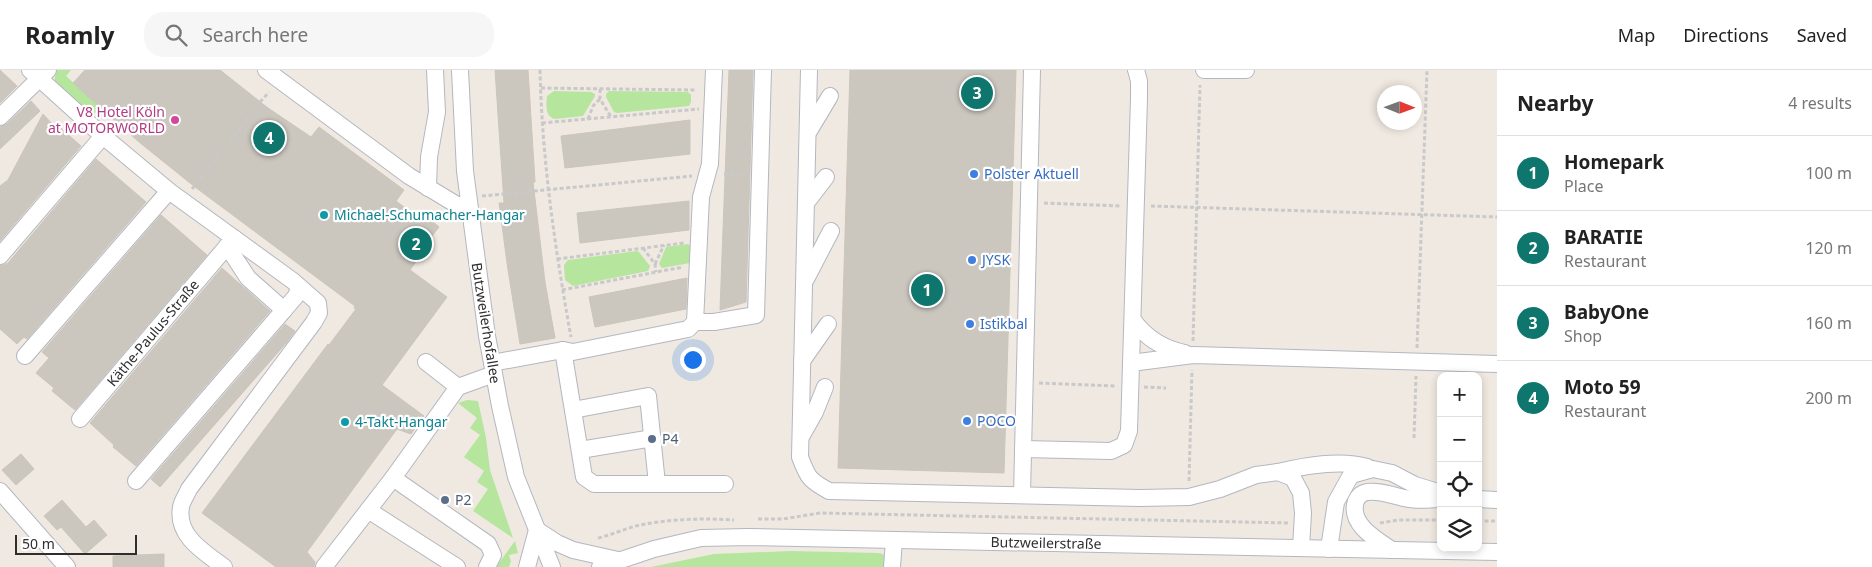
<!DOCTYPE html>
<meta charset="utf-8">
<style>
:root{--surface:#fff;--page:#f6f6f6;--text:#222;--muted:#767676;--line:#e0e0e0;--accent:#0f766e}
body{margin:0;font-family:"Noto Sans",sans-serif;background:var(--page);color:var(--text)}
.controls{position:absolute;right:15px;bottom:15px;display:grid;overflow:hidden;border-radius:10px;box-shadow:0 2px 8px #0003}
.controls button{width:45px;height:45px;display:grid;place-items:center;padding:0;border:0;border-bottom:1px solid var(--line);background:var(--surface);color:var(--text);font:25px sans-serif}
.compass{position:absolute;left:1377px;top:15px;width:45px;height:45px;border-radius:50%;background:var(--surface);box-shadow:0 2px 8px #0003;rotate:91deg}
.scale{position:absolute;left:15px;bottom:12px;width:122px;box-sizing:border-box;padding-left:5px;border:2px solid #2e2e2e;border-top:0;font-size:14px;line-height:18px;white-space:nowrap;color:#2e2e2e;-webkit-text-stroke:4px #fff;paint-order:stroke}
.you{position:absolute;left:692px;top:289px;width:18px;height:18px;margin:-12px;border:4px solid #fff;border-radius:50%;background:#1a73e8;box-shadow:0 0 0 8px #1a73e833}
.badge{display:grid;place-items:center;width:32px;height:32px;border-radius:50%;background:var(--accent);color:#fff;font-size:16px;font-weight:700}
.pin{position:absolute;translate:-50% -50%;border:2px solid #fff;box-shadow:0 1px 5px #0006}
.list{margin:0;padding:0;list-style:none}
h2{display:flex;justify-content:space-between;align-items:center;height:65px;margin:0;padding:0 20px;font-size:21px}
h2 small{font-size:16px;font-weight:400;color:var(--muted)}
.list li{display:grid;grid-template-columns:32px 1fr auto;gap:15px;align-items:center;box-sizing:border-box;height:75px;padding:0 20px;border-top:1px solid var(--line)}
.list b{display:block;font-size:19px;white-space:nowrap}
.list p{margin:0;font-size:16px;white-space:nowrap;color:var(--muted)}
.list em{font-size:16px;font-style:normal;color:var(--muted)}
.icon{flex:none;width:28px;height:28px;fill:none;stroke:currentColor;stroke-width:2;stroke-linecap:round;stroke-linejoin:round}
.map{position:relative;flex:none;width:1497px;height:497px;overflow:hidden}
header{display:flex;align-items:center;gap:30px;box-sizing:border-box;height:70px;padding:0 25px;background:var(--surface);border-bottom:1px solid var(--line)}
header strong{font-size:24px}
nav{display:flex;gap:28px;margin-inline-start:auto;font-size:18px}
.search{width:350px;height:45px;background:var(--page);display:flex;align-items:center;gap:12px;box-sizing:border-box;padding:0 18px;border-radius:20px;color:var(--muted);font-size:19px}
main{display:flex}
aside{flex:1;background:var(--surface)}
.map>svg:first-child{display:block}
</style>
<header>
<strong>Roamly</strong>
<div class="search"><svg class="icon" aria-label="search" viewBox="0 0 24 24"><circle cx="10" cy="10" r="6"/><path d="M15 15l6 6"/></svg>Search here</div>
<nav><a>Map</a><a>Directions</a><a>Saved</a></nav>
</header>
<main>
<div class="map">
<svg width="1497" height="497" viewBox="0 0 1497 497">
<rect width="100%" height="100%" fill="#efe9e1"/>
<g fill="#b6e59e">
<path d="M56,0h15l-5,6 34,31 -8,10 -38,-33z"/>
<path d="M554,21l37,1 4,2v2l-12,20 -28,3c-10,-2 -9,-15 -8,-23z"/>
<path d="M609,21l79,1 3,3v7l-2,4 -72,7 -3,-1 -8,-15v-3z"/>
<path d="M688,174l3,3 -1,16 -28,5 -3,-4 7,-17z"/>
<path d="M637,181l2,1 11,14 -2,5 -75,15 -8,-6 -1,-15 4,-5z"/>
<path d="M467,330l11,1 8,37 4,32 23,68 -40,-27 15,-22 -11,-7 7,-11 -20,-14 16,-22 -10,-7 7,-10 -19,-15z"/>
<path d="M515,471l3,12 -9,2 2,6 -2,6h-13z"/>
<path d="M791,481l87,2 5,1 3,5 -1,8h-234l63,-13z"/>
</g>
<g fill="#cbc7bf" stroke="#cbc5ba">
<path d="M0,0l17,16 -17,17z"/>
<path d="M85,0h135l48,38 43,29 8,-10 85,63 -8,11 24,18 5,-7 10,7 -2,3 6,5 -14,18 2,1 -17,24 37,27 -65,88 42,31 -13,18 -14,-5 -90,123 8,10 -1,5h-38l-74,-54 126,-169 1,1 27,-36 -2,-1 1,-2 -160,-119 -56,-45 -66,-59z"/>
<path d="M495,0h33l7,112h-2l12,100 10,56 -35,6 -12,-74 -9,-67h5z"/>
<path d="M729,0h24l-7,232 -26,8z"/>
<path d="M850,0h166l-12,403 -166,-5z"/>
<path d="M31,31l9,10 -40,38v-22l7,-3z"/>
<path d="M43,44l11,12 2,-2 25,22 -81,95v-55l8,-6z"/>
<path d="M690,50v34l-125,14 -4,-32z"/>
<path d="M96,89l50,43 -119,137 -3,-2 -7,7 -17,-15v-63l8,-3z"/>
<path d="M689,131v29l-109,13 -3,-30z"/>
<path d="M161,145l46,40 -132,155 -23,-19 2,-3 -18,-15 13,-15 -7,-6z"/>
<path d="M222,198l48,43 -134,155 -23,-19 1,-2 -24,-22z"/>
<path d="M687,208l-1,31 -91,18 -6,-30z"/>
<path d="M285,254l10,7 -8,11 -127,145 -9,-8z"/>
<path d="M21,384l13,15 -18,16 -14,-15z"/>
<path d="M62,430l24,27 8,-7 13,15 -22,19 -24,-27 -4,3 -13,-14z"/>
<path d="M164,484v13h-51v-11z"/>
</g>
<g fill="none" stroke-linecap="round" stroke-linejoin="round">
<g stroke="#b4b7c1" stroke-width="18">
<g id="minor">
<path d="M30,0l73,66 66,55 124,90 25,22 1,10 -5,9 -125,167c-2,5 -7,12 -8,18 -5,29 23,45 43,60"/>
<path d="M266,0l143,106 48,29h12"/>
<path d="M460,0l5,101 22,165 13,70 16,71 36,90"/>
<path d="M809,0l-9,387c8,21 9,23 29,34l311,7 49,-1 31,-8 36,-14 22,-3 15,6 8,15 2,20 -2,35"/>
<path d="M1204,0h42"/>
<path d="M0,47l48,-47"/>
<path d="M809,61l21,-35"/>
<path d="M428,118l1,-31 8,-45 -2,-42"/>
<path d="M806,133l20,-26"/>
<path d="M227,176l21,32 36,32 12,-14 3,-8"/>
<path d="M0,186l103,-120"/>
<path d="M806,209l25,-48"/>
<path d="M1133,250c13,18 31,29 52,33"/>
<path d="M695,252h19l42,-7 7,-245"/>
<path d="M563,280l21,127 10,7h131"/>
<path d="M25,286l144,-165"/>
<path d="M802,291l26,-37"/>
<path d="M426,292l32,25"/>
<path d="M492,293l71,-13 10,2 115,-23 7,-7 6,-125 9,-33 4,-94"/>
<path d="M1131,293l62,-8 304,9"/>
<path d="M573,340l75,-14 9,88"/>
<path d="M80,349l154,-181"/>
<path d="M802,365l13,-23 10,-25"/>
<path d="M1023,379l88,2 13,-6 5,-14 10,-333v-17l-3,-11"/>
<path d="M580,380l73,-12"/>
<path d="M1278,402c26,-6 62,-13 89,-5"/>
<path d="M393,408l95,66 5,11 -6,12"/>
<path d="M136,411l148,-171"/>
<path d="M0,421l67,76"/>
<path d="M1022,425l10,-425"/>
<path d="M1478,429l19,1"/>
<path d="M368,440l89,57"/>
<path d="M537,460l20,13 16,7 45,10"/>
<path d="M1329,479l7,-47 15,-27 22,-6 19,4 23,12 26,8"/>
<path d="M1392,480c-15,-10 -44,-26 -36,-49 2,-5 6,-8 11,-9 15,-2 28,5 43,7 9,2 21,0 31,0"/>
<path d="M324,497l69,-89 65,-91 36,-13"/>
<path d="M527,497l10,-37"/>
<path d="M600,497l54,-18 47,-11 48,-1 748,15"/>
<path d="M892,497l2,-27"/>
</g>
</g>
<g stroke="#c9c9c9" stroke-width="3" stroke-dasharray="4 2.5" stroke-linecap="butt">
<path d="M540,0c2,90 15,179 31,267"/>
<path d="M541,18l156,2"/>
<path d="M600,19v10l11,18"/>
<path d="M260,32l9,-10"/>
<path d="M588,49l5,-13 7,-7"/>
<path d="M542,53l157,-14"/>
<path d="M230,72l18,-24"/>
<path d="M724,104h21"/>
<path d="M192,119l32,-41"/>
<path d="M482,126l210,-20"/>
<path d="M1044,133l76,3"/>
<path d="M1151,136l346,11"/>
<path d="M643,178l12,16 1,8"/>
<path d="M557,189l127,-16"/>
<path d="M655,194l9,-19"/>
<path d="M562,220l121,-23"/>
<path d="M1193,271l7,-256"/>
<path d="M1417,278l10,-278"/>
<path d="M1039,313l76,3"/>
<path d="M1144,317l22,1"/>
<path d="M1414,368l2,-62"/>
<path d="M1189,411l3,-111"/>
<path d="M758,449h25l37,-6 469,10"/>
<path d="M1478,451h19"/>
<path d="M1380,453l19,-3h42"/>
<path d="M598,468c14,-3 28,-10 42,-13 30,-6 64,-7 94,-5"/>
</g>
<use href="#minor" stroke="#fff" stroke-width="16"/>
</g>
<circle fill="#d1479c" stroke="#fff" stroke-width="2" cx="175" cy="50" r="5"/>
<g fill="#3f7fe0" stroke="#fff" stroke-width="2">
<circle cx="974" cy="104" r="5"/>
<circle cx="972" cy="190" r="5"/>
<circle cx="970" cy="254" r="5"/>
<circle cx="967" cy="351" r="5"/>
</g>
<g fill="#0f9aa8" stroke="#fff" stroke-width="2">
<circle cx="324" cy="145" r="5"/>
<circle cx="345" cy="352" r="5"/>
</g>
<g fill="#5c6f8a" stroke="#fff" stroke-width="2">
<circle cx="652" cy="369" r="5"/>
<circle cx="445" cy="430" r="5"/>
</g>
<g text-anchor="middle" stroke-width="4.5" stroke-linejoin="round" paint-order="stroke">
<g font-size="14" fill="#b23c85" stroke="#fff" text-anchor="end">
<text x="165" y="47">V8 Hotel Köln<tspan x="165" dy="16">at MOTORWORLD</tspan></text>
</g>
<g font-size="14" fill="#366cbe" stroke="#fff" text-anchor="start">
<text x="984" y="109">Polster Aktuell</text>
<text x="982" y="195">JYSK</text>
<text x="980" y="259">Istikbal</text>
<text x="977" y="356">POCO</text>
</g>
<g font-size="14" fill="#0d838f" stroke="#fff" text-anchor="start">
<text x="334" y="150">Michael-Schumacher-Hangar</text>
<text x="355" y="357">4-Takt-Hangar</text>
</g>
<g font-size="14" fill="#2e2e2e" stroke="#fff">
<text transform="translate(486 253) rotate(81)" y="5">Butzweilerhofallee</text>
<text transform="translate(153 263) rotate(-50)" y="5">Käthe-Paulus-Straße</text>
<text transform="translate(1046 473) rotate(1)" y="5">Butzweilerstraße</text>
</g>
<g font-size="14" fill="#4e5e75" stroke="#fff" text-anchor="start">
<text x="662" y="374">P4</text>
<text x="455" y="435">P2</text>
</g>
</g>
</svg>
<div class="controls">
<button>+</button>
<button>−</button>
<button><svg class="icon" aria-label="locate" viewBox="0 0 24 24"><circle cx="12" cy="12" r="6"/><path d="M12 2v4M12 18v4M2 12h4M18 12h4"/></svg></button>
<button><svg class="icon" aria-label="layers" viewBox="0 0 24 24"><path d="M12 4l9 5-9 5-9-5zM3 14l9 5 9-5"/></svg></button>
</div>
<svg class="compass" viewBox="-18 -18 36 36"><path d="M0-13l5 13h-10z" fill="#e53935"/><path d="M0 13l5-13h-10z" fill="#767676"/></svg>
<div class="scale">50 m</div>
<div class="you"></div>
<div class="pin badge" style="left:927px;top:220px">1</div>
<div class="pin badge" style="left:416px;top:174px">2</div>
<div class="pin badge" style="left:977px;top:23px">3</div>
<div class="pin badge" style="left:269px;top:68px">4</div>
</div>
<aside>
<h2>Nearby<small>4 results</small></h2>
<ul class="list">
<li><span class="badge">1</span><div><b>Homepark</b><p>Place</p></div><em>100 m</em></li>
<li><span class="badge">2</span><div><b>BARATIE</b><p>Restaurant</p></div><em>120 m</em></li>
<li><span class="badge">3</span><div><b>BabyOne</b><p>Shop</p></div><em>160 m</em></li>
<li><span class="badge">4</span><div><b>Moto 59</b><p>Restaurant</p></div><em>200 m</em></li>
</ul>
</aside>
</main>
